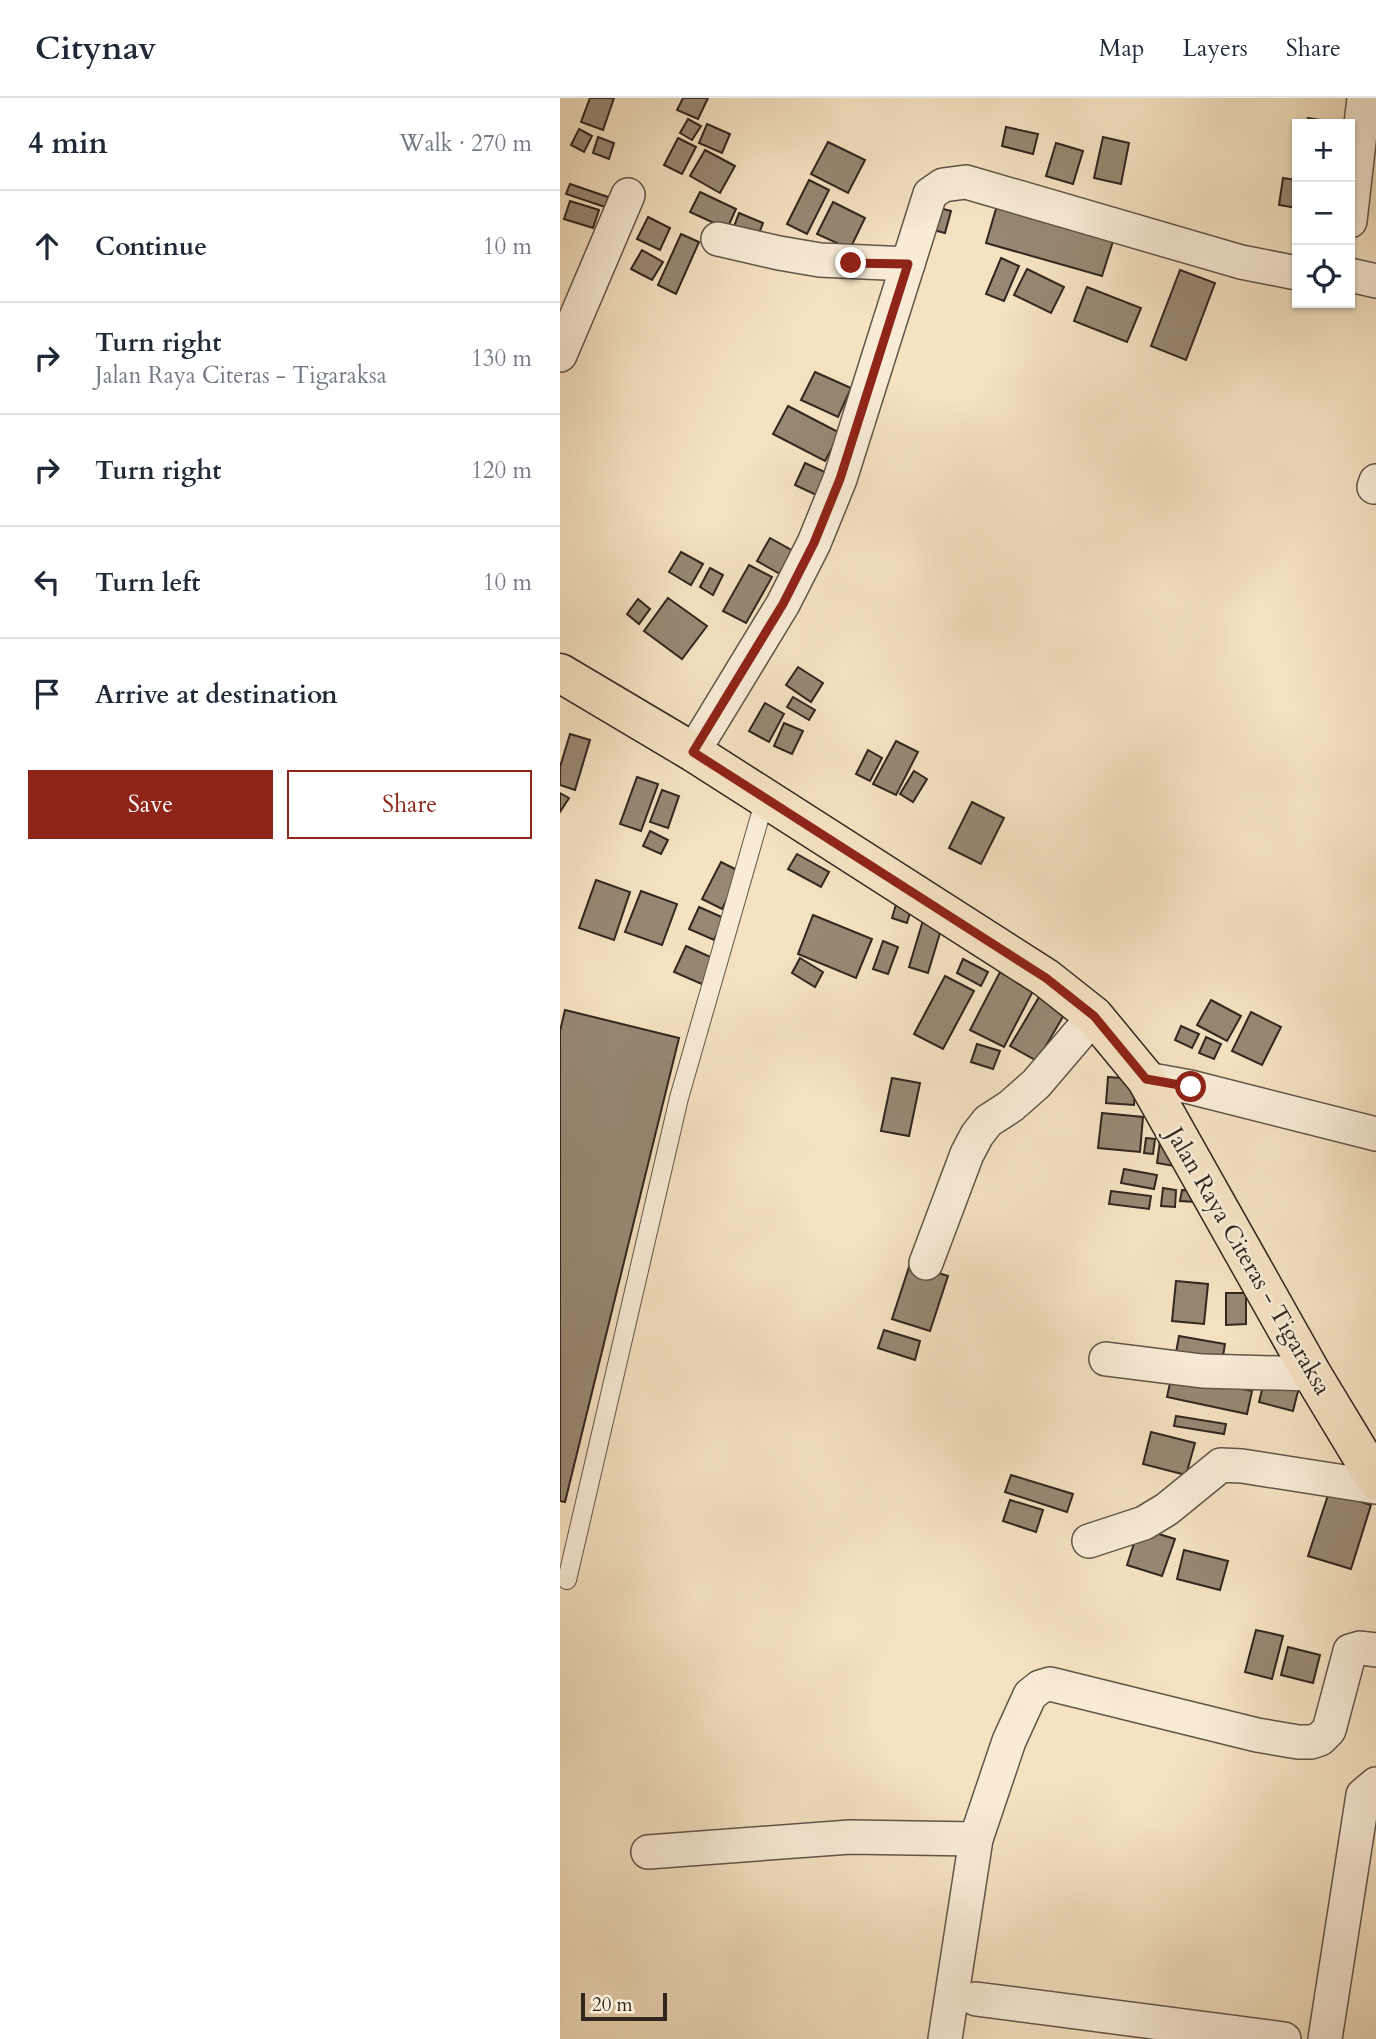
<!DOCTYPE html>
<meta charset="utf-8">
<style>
:root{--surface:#fff;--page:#f2f2f3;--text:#1f2937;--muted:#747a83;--line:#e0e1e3;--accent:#8f2418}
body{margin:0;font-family:Cardo,serif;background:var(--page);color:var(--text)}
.controls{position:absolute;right:21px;top:21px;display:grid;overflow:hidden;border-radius:0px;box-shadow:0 2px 5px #0004}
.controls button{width:63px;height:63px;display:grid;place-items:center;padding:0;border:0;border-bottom:2px solid var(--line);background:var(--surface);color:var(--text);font:35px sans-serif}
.scale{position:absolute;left:21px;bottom:18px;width:86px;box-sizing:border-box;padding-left:7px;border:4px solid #32261f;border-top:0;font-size:19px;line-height:24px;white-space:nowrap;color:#32261f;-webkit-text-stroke:5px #f8ecd7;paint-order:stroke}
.stop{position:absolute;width:21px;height:21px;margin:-16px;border:5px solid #8f2418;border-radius:50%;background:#fff}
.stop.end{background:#8f2418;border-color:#fff;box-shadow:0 2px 7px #0008}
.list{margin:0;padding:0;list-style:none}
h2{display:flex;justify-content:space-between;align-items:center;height:91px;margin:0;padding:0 28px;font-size:30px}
h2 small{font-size:23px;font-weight:400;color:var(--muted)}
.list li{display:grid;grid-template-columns:46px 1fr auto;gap:21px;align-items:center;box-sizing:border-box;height:112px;padding:0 28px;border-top:2px solid var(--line)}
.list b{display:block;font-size:26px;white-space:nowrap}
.list p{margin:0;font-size:23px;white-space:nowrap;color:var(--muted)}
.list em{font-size:23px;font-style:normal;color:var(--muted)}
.actions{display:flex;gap:14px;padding:21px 28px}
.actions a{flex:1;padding:16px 0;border:2px solid var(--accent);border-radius:0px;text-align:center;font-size:24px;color:var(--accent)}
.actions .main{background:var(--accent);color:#fff}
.icon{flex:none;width:38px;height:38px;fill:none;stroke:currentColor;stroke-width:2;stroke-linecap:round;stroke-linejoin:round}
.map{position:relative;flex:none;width:816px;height:1941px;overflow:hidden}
header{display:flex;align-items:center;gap:42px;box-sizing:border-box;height:98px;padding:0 35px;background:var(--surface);border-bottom:2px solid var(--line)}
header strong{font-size:33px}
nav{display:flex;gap:38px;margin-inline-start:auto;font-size:24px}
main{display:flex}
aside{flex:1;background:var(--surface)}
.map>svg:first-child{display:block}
</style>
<header>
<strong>Citynav</strong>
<nav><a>Map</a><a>Layers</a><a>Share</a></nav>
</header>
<main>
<aside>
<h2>4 min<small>Walk · 270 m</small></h2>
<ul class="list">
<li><svg class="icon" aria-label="ahead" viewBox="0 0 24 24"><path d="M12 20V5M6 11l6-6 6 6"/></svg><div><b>Continue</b></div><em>10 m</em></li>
<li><svg class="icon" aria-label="right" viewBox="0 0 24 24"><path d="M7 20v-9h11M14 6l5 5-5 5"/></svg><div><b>Turn right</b><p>Jalan Raya Citeras - Tigaraksa</p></div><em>130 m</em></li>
<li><svg class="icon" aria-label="right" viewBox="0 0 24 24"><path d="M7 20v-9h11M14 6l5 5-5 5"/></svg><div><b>Turn right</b></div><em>120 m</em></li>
<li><svg class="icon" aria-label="left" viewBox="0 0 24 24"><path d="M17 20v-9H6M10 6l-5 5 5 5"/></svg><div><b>Turn left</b></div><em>10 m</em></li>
<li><svg class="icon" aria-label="arrive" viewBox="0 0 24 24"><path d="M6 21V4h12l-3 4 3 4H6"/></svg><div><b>Arrive at destination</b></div></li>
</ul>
<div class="actions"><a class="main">Save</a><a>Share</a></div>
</aside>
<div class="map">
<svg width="816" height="1941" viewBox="0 0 816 1941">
<rect width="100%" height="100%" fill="#f4e2c1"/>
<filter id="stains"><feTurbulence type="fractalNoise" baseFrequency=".00286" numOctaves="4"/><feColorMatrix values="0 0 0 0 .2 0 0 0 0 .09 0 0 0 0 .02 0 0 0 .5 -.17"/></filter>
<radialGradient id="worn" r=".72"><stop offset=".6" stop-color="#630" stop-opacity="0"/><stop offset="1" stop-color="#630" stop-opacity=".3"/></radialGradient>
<g fill="#978873" stroke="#32261f" stroke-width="2">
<path d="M30,0h24l-11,32 -22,-8z"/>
<path d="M123,0h25l-10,21 -21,-9z"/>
<path d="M748,20l35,6h-37z"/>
<path d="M128,21l13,7 -9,14 -12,-7z"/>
<path d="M147,26l23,10 -8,19 -23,-10z"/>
<path d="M446,29l32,7 -5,20 -31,-8z"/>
<path d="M19,31l13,7 -8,16 -13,-7z"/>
<path d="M38,39l16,6 -5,16 -16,-6z"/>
<path d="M543,39l26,6 -8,41 -27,-6z"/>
<path d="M118,40l18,9 -14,27 -18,-9z"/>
<path d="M268,44l37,18 -17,33 -37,-19z"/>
<path d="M496,45l27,8 -10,33 -27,-8z"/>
<path d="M145,52l30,16 -15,27 -30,-17z"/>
<path d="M723,80l14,2v28l-18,-3z"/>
<path d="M249,82l20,10 -22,44 -20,-10z"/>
<path d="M10,86l38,13 -3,10 -39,-13z"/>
<path d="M140,94l36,17 -9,20 -37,-17z"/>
<path d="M10,103l29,9 -6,18 -29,-9z"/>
<path d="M273,104l32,16 -15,31 -33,-15z"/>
<path d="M438,104l117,33 -13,41 -116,-33z"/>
<path d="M372,108l19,5 -6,22 -19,-5z"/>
<path d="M179,115l24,10 -7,18 -24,-9z"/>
<path d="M88,119l22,11 -10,22 -23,-11z"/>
<path d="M121,136l18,8 -23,52 -18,-9z"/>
<path d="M82,152l21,12 -11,18 -21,-11z"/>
<path d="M441,160l18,8 -15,35 -18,-7z"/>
<path d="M467,171l37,18 -13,26 -37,-18z"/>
<path d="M620,172l35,13 -29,77 -35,-14z"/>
<path d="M527,189l54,21 -14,34 -53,-21z"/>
<path d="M255,274l36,16 -13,29 -37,-17z"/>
<path d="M228,308l52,27 -15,28 -52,-27z"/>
<path d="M245,365l35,16 -11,22 -34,-16z"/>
<path d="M210,440l23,13 -13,23 -23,-13z"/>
<path d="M121,454l22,12 -12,21 -22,-13z"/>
<path d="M189,467l23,12 -26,46 -23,-12z"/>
<path d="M150,470l13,7 -10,20 -13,-8z"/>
<path d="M108,500l39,28 -25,33 -38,-28z"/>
<path d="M78,501l12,10 -11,15 -12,-10z"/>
<path d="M238,569l25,16 -12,19 -25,-17z"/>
<path d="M233,599l22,13 -6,10 -22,-13z"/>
<path d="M205,605l19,11 -15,28 -20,-11z"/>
<path d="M224,625l19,8 -11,23 -18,-8z"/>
<path d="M10,636l20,6 -15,50 -15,-5v-18z"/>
<path d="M336,643l22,11 -22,43 -23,-11z"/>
<path d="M308,652l14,8 -12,23 -14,-7z"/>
<path d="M354,673l13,8 -14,23 -13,-8z"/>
<path d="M77,679l21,7 -17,47 -21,-7z"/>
<path d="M102,692l17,6 -11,32 -18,-6z"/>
<path d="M0,695l9,5 -9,14z"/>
<path d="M412,704l32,16 -23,46 -32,-16z"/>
<path d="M90,733l18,9 -7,14 -18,-8z"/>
<path d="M237,756l32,18 -8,15 -33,-18z"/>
<path d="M161,764l20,10 -19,37 -20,-10z"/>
<path d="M36,782l34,12 -16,48 -35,-12z"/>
<path d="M81,793l36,13 -15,41 -37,-13z"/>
<path d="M337,803l15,4 -5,18 -15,-5z"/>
<path d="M139,809l25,11 -10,22 -25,-11z"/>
<path d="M253,817l59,24 -16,39 -58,-24z"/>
<path d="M364,819l19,6 -15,50 -19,-6z"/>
<path d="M323,843l15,6 -10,27 -15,-5z"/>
<path d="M126,848l29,13 -11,26 -30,-13z"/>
<path d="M240,860l23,14 -8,15 -23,-14z"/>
<path d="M403,861l25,13 -7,14 -24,-13z"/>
<path d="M440,874l34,17 -30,58 -34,-17z"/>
<path d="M385,878l29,15 -31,58 -29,-15z"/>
<path d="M485,889l26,16 -34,58 -27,-15z"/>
<path d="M651,902l30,16 -14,25 -30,-16z"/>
<path d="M5,912l114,28 -114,464 -5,-1v-470z"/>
<path d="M691,914l30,15 -19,38 -30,-14z"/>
<path d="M621,928l18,8 -7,14 -17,-8z"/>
<path d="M646,939l15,7 -7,15 -15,-6z"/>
<path d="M417,946l23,7 -7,18 -22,-7z"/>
<path d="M548,979l28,2 -2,26 -28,-2z"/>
<path d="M332,980l28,5 -11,53 -28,-5z"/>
<path d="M542,1015l41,4 -3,35 -42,-4z"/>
<path d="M586,1040l9,1 -2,15 -9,-1z"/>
<path d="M600,1043l14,25 -17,-3z"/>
<path d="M564,1071l33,6 -3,14 -33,-6z"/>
<path d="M603,1090l13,2 -1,17 -14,-1z"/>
<path d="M622,1092l15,1 -1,11 -16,-1z"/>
<path d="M551,1093l40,5 -2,13 -40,-5z"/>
<path d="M350,1166l38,12 -18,55 -38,-12z"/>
<path d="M616,1183l32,3 -4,40 -32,-3z"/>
<path d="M666,1195h20v31l-20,1z"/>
<path d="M324,1232l36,11 -5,19 -37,-12z"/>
<path d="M619,1238l46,8 -3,18 -46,-9z"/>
<path d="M612,1276l80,17 -5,23 -80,-17z"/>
<path d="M706,1276l34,9 -7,28 -34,-9z"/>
<path d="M616,1318l50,8 -2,10 -50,-8z"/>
<path d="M591,1334l44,11 -9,32 -43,-11z"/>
<path d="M451,1377l62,19 -6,18 -62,-20z"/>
<path d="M769,1394l42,13 -20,64 -43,-13z"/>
<path d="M450,1402l33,10 -7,22 -33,-11z"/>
<path d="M579,1430l36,11 -13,37 -35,-11z"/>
<path d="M624,1452l44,11 -8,29 -43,-11z"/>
<path d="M696,1532l27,6 -11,43 -27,-7z"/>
<path d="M728,1549l32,8 -7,28 -32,-8z"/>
</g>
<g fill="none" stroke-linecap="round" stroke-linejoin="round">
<g stroke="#625548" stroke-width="20">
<path id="service" d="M7,1482l112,-482 86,-299"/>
</g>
<g stroke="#625548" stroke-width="36">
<g id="minor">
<path d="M790,123l14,-123"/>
<path d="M158,141l61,14 41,7 88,4"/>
<path d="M790,177l26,6"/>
<path d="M0,257l68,-160"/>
<path d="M814,389l2,-6"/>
<path d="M133,654l90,-148 31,-61 26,-64 90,-285 13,-9 23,-3 275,80 56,11"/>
<path d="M586,981l44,8 186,47"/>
<path d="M366,1165l41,-109 10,-19 11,-14 23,-15 25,-22 58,-68"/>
<path d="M546,1261l96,12 110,3"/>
<path d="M529,1443l55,-18 23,-14 54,-44 21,1 134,21"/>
<path d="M88,1754l202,-15 126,2"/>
<path d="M416,1901l308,40"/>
<path d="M385,1941l31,-200 33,-98 21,-46 10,-8 10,-3 207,51 41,7h13l9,-3 9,-9 21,-79 10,-3 16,2"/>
<path d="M765,1941l38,-244 13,-11"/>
</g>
</g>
<g stroke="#32261f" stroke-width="41">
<path id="primary" d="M0,575l133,79 353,226 48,38 52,63 166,295 64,106"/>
</g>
<use href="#service" stroke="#f8ecd7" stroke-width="18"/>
<use href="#minor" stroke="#f8ecd7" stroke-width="33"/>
<use href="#primary" stroke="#f4e2c1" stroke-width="38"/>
</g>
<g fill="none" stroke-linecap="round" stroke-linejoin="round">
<path stroke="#8f2418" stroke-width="9" d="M291,165l57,1 -68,215 -26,64 -31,61 -90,148 353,226 48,38 52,63 45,8"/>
</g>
<g text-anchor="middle" stroke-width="5" stroke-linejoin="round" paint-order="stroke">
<g font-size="24" fill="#32261f" stroke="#f8ecd7">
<text transform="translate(689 1163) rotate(60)" y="8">Jalan Raya Citeras - Tigaraksa</text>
</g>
</g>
<rect width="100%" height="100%" filter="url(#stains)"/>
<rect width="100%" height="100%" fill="url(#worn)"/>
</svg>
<div class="controls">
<button>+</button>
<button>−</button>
<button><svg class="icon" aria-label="locate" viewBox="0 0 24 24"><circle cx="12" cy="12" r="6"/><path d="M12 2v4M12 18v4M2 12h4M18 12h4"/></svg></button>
</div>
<div class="scale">20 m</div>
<div class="stop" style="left:631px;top:989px"></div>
<div class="stop end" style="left:291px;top:165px"></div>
</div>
</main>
